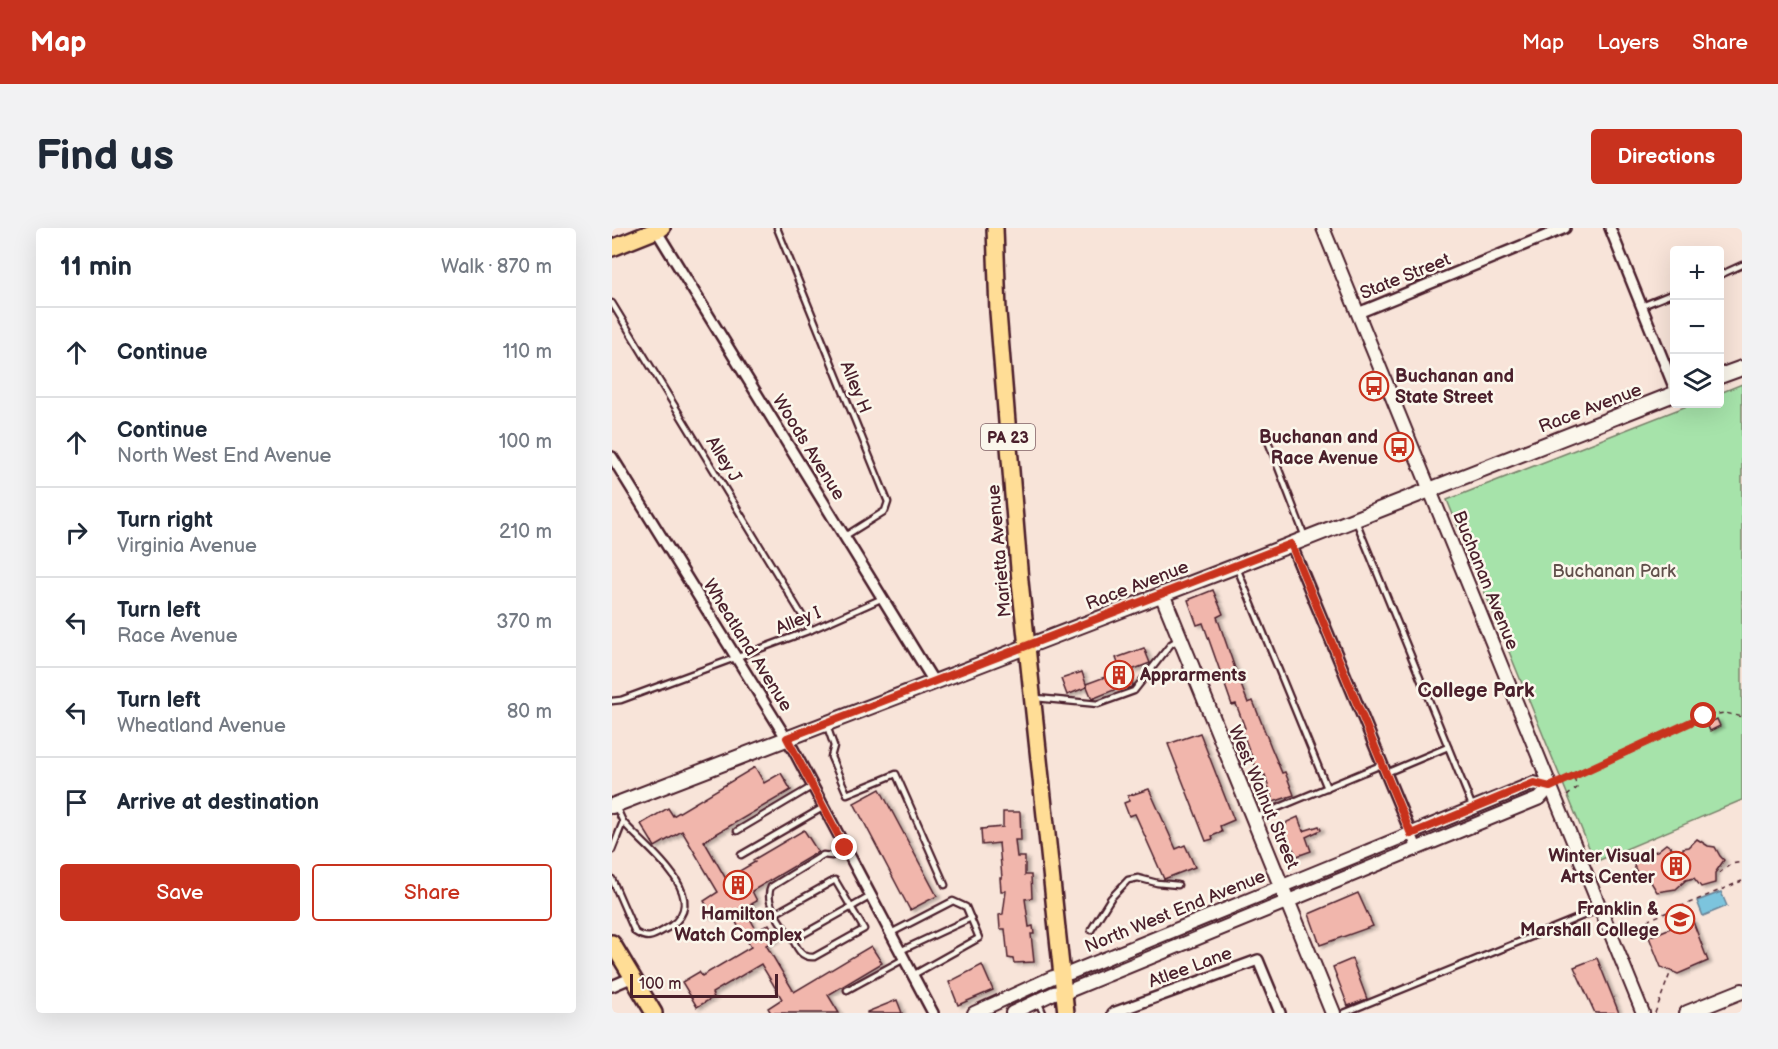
<!DOCTYPE html>
<meta charset="utf-8">
<style>
:root{--surface:#fff;--page:#f2f2f3;--text:#1f2937;--muted:#747a83;--line:#e0e1e3;--accent:#c8321e}
body{margin:0;font-family:"Balsamiq Sans",sans-serif;background:var(--page);color:var(--text)}
.controls{position:absolute;right:18px;top:18px;display:grid;overflow:hidden;border-radius:6px;box-shadow:0 6px 24px #0002}
.controls button{width:54px;height:54px;display:grid;place-items:center;padding:0;border:0;border-bottom:2px solid var(--line);background:var(--surface);color:var(--text);font:30px sans-serif}
.scale{position:absolute;left:18px;bottom:15px;width:148px;box-sizing:border-box;padding-left:6px;border:3px solid #4a1f2b;border-top:0;font-size:16px;line-height:21px;white-space:nowrap;color:#4a1f2b;-webkit-text-stroke:4px #fbf7ec;paint-order:stroke}
.stop{position:absolute;width:18px;height:18px;margin:-14px;border:4px solid #c8321e;border-radius:50%;background:#fff}
.stop.end{background:#c8321e;border-color:#fff;box-shadow:0 2px 6px #0008}
.list{margin:0;padding:0;list-style:none}
h2{display:flex;justify-content:space-between;align-items:center;height:78px;margin:0;padding:0 24px;font-size:26px}
h2 small{font-size:20px;font-weight:400;color:var(--muted)}
.list li{display:grid;grid-template-columns:39px 1fr auto;gap:18px;align-items:center;box-sizing:border-box;height:90px;padding:0 24px;border-top:2px solid var(--line)}
.list b{display:block;font-size:22px;white-space:nowrap}
.list p{margin:0;font-size:20px;white-space:nowrap;color:var(--muted)}
.list em{font-size:20px;font-style:normal;color:var(--muted)}
.actions{display:flex;gap:12px;padding:18px 24px}
.actions a{flex:1;padding:14px 0;border:2px solid var(--accent);border-radius:6px;text-align:center;font-size:21px;color:var(--accent)}
.actions .main{background:var(--accent);color:#fff}
.icon{flex:none;width:33px;height:33px;fill:none;stroke:currentColor;stroke-width:2;stroke-linecap:round;stroke-linejoin:round}
.map{position:relative;flex:none;width:1130px;height:785px;overflow:hidden;border-radius:6px}
header{display:flex;align-items:center;gap:36px;box-sizing:border-box;height:84px;padding:0 30px;background:var(--accent);color:#fff}
header strong{font-size:28px}
nav{display:flex;gap:33px;margin-inline-start:auto;font-size:21px}
.intro{display:flex;align-items:center;justify-content:space-between;box-sizing:border-box;height:144px;padding:0 36px}
h1{margin:0;font-size:42px}
.button{padding:15px 27px;border-radius:6px;background:var(--accent);color:#fff;font-size:21px;font-weight:700}
main{display:flex;gap:36px;padding:0 36px}
aside{flex:1;background:var(--surface);border-radius:6px;box-shadow:0 6px 24px #0002}
.map>svg:first-child{display:block}
</style>
<header>
<strong>Map</strong>
<nav><a>Map</a><a>Layers</a><a>Share</a></nav>
</header>
<div class="intro"><h1>Find us</h1><a class="button">Directions</a></div>
<main>
<aside>
<h2>11 min<small>Walk · 870 m</small></h2>
<ul class="list">
<li><svg class="icon" aria-label="ahead" viewBox="0 0 24 24"><path d="M12 20V5M6 11l6-6 6 6"/></svg><div><b>Continue</b></div><em>110 m</em></li>
<li><svg class="icon" aria-label="ahead" viewBox="0 0 24 24"><path d="M12 20V5M6 11l6-6 6 6"/></svg><div><b>Continue</b><p>North West End Avenue</p></div><em>100 m</em></li>
<li><svg class="icon" aria-label="right" viewBox="0 0 24 24"><path d="M7 20v-9h11M14 6l5 5-5 5"/></svg><div><b>Turn right</b><p>Virginia Avenue</p></div><em>210 m</em></li>
<li><svg class="icon" aria-label="left" viewBox="0 0 24 24"><path d="M17 20v-9H6M10 6l-5 5 5 5"/></svg><div><b>Turn left</b><p>Race Avenue</p></div><em>370 m</em></li>
<li><svg class="icon" aria-label="left" viewBox="0 0 24 24"><path d="M17 20v-9H6M10 6l-5 5 5 5"/></svg><div><b>Turn left</b><p>Wheatland Avenue</p></div><em>80 m</em></li>
<li><svg class="icon" aria-label="arrive" viewBox="0 0 24 24"><path d="M6 21V4h12l-3 4 3 4H6"/></svg><div><b>Arrive at destination</b></div></li>
</ul>
<div class="actions"><a class="main">Save</a><a>Share</a></div>
</aside>
<div class="map">
<svg width="1130" height="785" viewBox="0 0 1130 785">
<defs>
<filter id="shadow"><feDropShadow dx="3.5" dy="2" stdDeviation="1.5" flood-color="#0004"/></filter>
</defs>
<rect width="100%" height="100%" fill="#f8e4d9"/>
<filter id="ink" filterUnits="userSpaceOnUse"><feTurbulence type="fractalNoise" baseFrequency=".0167" numOctaves="2"/><feDisplacementMap in="SourceGraphic" scale="12" xChannelSelector="R" yChannelSelector="G"/><feConvolveMatrix kernelMatrix="1 2 1 2 8 2 1 2 1" color-interpolation-filters="sRGB"/></filter>
<g filter="url(#ink)">
<path fill="#a6e3aa" stroke="#78816a" stroke-width="1.5" d="M1130,156v416l-147,62 -148,-362 245,-96h28v-11z"/>
<path fill="#7cc4dd" stroke="#688296" stroke-width="1.5" d="M1109,664l6,14 -24,10 -6,-15z"/>
<g fill="#f1b6ac" stroke="#4a1f2b" stroke-width="1.5" filter="url(#shadow)">
<path d="M601,362l10,24 -6,3 21,60 10,26 5,-2 18,46 11,26 3,-1 9,23 -21,7 -8,-27 -5,2 -12,-30 -7,-18 4,-1 -9,-24 -4,1 -29,-82 -6,2 -9,-25z"/>
<path d="M532,420l6,15 -21,8 4,14 -2,2 -4,1 -1,-3 -34,14 -6,-15 35,-13 -5,-13z"/>
<path d="M470,444l5,15 -20,8 -6,-16z"/>
<path d="M1105,491l3,7 -10,5 -3,-7z"/>
<path d="M588,505l34,87 -14,6 2,6 -10,4 1,3 -7,2 -38,-97z"/>
<path d="M143,539l9,16 17,-10 10,17 -87,51 22,38 29,-17 -2,-2 51,-30 14,22 -66,39 5,10 -13,7 13,23 12,-7 8,15 -11,6 28,47 77,-46 11,17 -54,32 11,18h-68l-3,-5 14,-9 -21,-35 -49,29 2,4 -17,10 -15,-25 17,-10 3,4 49,-29 -22,-36 -14,8 -3,-5 -4,3 -5,-8 4,-3 -3,-5 14,-9 -36,-61 -27,16 -14,-23 27,-16 5,8z"/>
<path d="M268,561l57,107 -27,14 -56,-107z"/>
<path d="M537,561l27,60 9,-4 10,22 -31,12 -29,-65 -6,2 -5,-13 5,-2 -1,-5z"/>
<path d="M391,584h17l1,28h-6l2,17h8v18h6l1,23 -7,1 4,28 4,-1 1,8h-3l3,28 -20,1 -1,-4 -5,-1 -3,-29h-5l-1,-14 4,-1 3,-23h-5l-1,-13h2l-3,-35 -17,2 -1,-16 22,-2z"/>
<path d="M686,589l5,14 16,-5 2,4 -15,7 5,14 -14,5 -7,-13 -4,1 -6,-13 4,-1 3,-8z"/>
<path d="M1085,611l11,7 7,1 5,9 4,4 -9,13v10l-14,4 -7,-9 -8,2 -10,9 -19,3 -11,-18 -7,3 -7,-16 11,-4 1,-4 13,-2 9,-7 16,11 1,-7 6,-1z"/>
<path d="M746,665l15,33 -53,19 -11,-31z"/>
<path d="M1080,691l16,42 -30,13 -17,-7 -12,-30z"/>
<path d="M985,730l22,55h-24l-21,-46z"/>
<path d="M740,731l15,40 -19,7 -15,-39z"/>
<path d="M370,737l11,25 -35,15 -9,-23z"/>
<path d="M285,772l5,13h-35v-1z"/>
</g>
<g fill="none" stroke-linecap="round" stroke-linejoin="round">
<g stroke="#4a1f2b" stroke-width="9">
<g id="service">
<path d="M165,0l111,274 -3,9 -40,25"/>
<path d="M1108,47l22,-10"/>
<path d="M0,75l199,327"/>
<path d="M1030,78l32,-13"/>
<path d="M654,208l39,101"/>
<path d="M744,293l117,287"/>
<path d="M625,340l90,220"/>
<path d="M424,470l62,6 36,-13 37,-47 7,-4"/>
<path d="M0,473l9,-1 190,-70 72,-32"/>
<path d="M215,498l7,20 -3,11 16,37 49,-20 49,111"/>
<path d="M774,545l62,-26"/>
<path d="M644,589l125,-52"/>
<path d="M125,603l76,-45"/>
<path d="M233,619l-13,9 -9,-1 -52,32c-8,16 13,40 22,53l78,-44"/>
<path d="M0,622l11,-28"/>
<path d="M129,627l83,-48"/>
<path d="M0,651l23,53c12,8 17,5 29,-2 55,-29 -17,-81 -40,-107 -3,-4 -5,-11 -8,-16"/>
<path d="M164,685l59,-33 29,49 -50,28c-12,1 -16,-7 -21,-17"/>
<path d="M479,702l20,-32 17,-18 10,-2 19,5 21,2"/>
<path d="M279,705l62,-32 13,6 13,31 -66,37"/>
<path d="M288,723l71,-33"/>
<path d="M235,762l57,-31"/>
<path d="M426,773l5,12"/>
<path d="M732,785l256,-104"/>
</g>
</g>
<g stroke="#4a1f2b" stroke-width="14">
<g id="minor">
<path d="M998,0l64,159"/>
<path d="M44,2l278,452"/>
<path d="M746,85l207,-85"/>
<path d="M0,229l181,292 140,264"/>
<path d="M679,316l126,304"/>
<path d="M0,758l21,-9"/>
<path d="M501,785l145,-53 22,53"/>
</g>
</g>
<g stroke="#4a1f2b" stroke-width="16">
<g id="tertiary">
<path d="M711,0l320,785"/>
<path d="M362,785l79,-36 17,-4 464,-190 16,4"/>
<path d="M400,785l42,-20 17,-3 469,-192 10,-11"/>
</g>
</g>
<g stroke="#4a1f2b" stroke-width="18">
<g id="secondary">
<path d="M1108,148l22,-8"/>
<path d="M550,366l171,419"/>
<path d="M0,578l624,-240 438,-172"/>
<path d="M1075,785l55,-22"/>
</g>
</g>
<g stroke="#4a1f2b" stroke-width="20">
<g id="primary">
<path d="M383,0l3,84 22,269 46,432"/>
<path d="M0,20l50,-20"/>
<path d="M0,715l42,70"/>
</g>
</g>
<g stroke="#4a1f2b" stroke-width="1.5" stroke-dasharray="4.5 4.5" stroke-linecap="butt">
<path d="M950,554l142,-66 21,-3 17,4"/>
<path d="M955,568l10,-8 -3,-11"/>
<path d="M1107,645l12,-9 11,-2"/>
<path d="M1010,703l120,-50"/>
<path d="M1043,785l16,-42"/>
</g>
<use href="#service" stroke="#fbf7ec" stroke-width="4.5"/>
<use href="#minor" stroke="#fbf7ec" stroke-width="9"/>
<use href="#tertiary" stroke="#fbf7ec" stroke-width="12"/>
<use href="#secondary" stroke="#fbf7ec" stroke-width="14"/>
<use href="#primary" stroke="#ffdd96" stroke-width="15"/>
</g>
</g>
<g fill="none" stroke-linecap="round" stroke-linejoin="round" filter="url(#ink)">
<path stroke="#c8321e" stroke-width="8" d="M233,620l-58,-110 504,-194 120,290 123,-51 16,4 154,-71"/>
</g>
<defs>
<g id="bus-ring" transform="scale(1.5)"><circle r="9.5" fill="#fbf7ec" stroke="#c8321e" stroke-width="1.5"/><path d="M-5-6H5V4H4V6H2V4H-2V6H-4V4H-5ZM-3.5-4V0h7V-4ZM-3.5 1.2v1.5H-2V1.2ZM2 1.2v1.5H3.5V1.2Z" fill="#c8321e"/></g>
<g id="building-ring" transform="scale(1.5)"><circle r="9.5" fill="#fbf7ec" stroke="#c8321e" stroke-width="1.5"/><path d="M-4-6H4V6H1V3H-1V6H-4ZM-2.5-4.3h1.7v1.8h-1.7ZM.8-4.3h1.7v1.8H.8ZM-2.5-1h1.7V.8h-1.7ZM.8-1h1.7V.8H.8Z" fill="#c8321e"/></g>
<g id="university-ring" transform="scale(1.5)"><circle r="9.5" fill="#fbf7ec" stroke="#c8321e" stroke-width="1.5"/><path d="M0-5L7-2L0 1L-7-2ZM-4 1L0 2.5L4 1V4Q0 6-4 4Z" fill="#c8321e"/></g>
</defs>
<g fill-rule="evenodd">
<use href="#bus-ring" x="762" y="158"/>
<use href="#bus-ring" x="787" y="219"/>
<use href="#building-ring" x="507" y="447"/>
<use href="#building-ring" x="1064" y="638"/>
<use href="#building-ring" x="126" y="657"/>
<use href="#university-ring" x="1068" y="691"/>
</g>
<g text-anchor="middle" stroke-width="5" stroke-linejoin="round" paint-order="stroke">
<rect fill="#fbf7ec" stroke="#7f6065" stroke-width="1.5" x="369" y="196" width="54" height="26" rx="4.5"/>
<g font-size="16" font-weight="bold" fill="#4a1f2b">
<text x="396" y="215">PA 23</text>
</g>
<g font-size="18" fill="#4a1f2b" stroke="#fbf7ec">
<text transform="translate(793 48) rotate(-22)" y="6">State Street</text>
<text transform="translate(244 159) rotate(68)" y="6">Alley H</text>
<text transform="translate(978 180) rotate(-21)" y="6">Race Avenue</text>
<text transform="translate(197 219) rotate(58)" y="6">Woods Avenue</text>
<text transform="translate(112 231) rotate(58)" y="6">Alley J</text>
<text transform="translate(387 323) rotate(-95)" y="6">Marietta Avenue</text>
<text transform="translate(874 352) rotate(68)" y="6">Buchanan Avenue</text>
<text transform="translate(525 357) rotate(-21)" y="6">Race Avenue</text>
<text transform="translate(186 392) rotate(-22)" y="6">Alley I</text>
<text transform="translate(136 417) rotate(58)" y="6">Wheatland Avenue</text>
<text transform="translate(652 569) rotate(67)" y="6">West Walnut Street</text>
<text transform="translate(563 683) rotate(-22)" y="6">North West End Avenue</text>
<text transform="translate(578 739) rotate(-20)" y="6">Atlee Lane</text>
</g>
<g font-size="18" font-weight="bold" fill="#4a1f2b" stroke="#fbf7ec" text-anchor="end">
<text x="783" y="154" text-anchor="start">Buchanan and<tspan x="783" dy="21">State Street</tspan></text>
<text x="766" y="215">Buchanan and<tspan x="766" dy="21">Race Avenue</tspan></text>
<text x="528" y="453" text-anchor="start">Apprarments</text>
<text x="1043" y="634">Winter Visual<tspan x="1043" dy="21">Arts Center</tspan></text>
<text x="1047" y="687">Franklin &amp;<tspan x="1047" dy="21">Marshall College</tspan></text>
<text x="126" y="692" text-anchor="middle">Hamilton<tspan x="126" dy="21">Watch Complex</tspan></text>
</g>
<g font-size="18" fill="#61504b" stroke="#fbf7ec">
<text x="1002" y="349">Buchanan Park</text>
</g>
<g font-size="20" font-weight="bold" fill="#4a1f2b" stroke="#fbf7ec">
<text x="864" y="469">College Park</text>
</g>
</g>
</svg>
<div class="controls">
<button>+</button>
<button>−</button>
<button><svg class="icon" aria-label="layers" viewBox="0 0 24 24"><path d="M12 4l9 5-9 5-9-5zM3 14l9 5 9-5"/></svg></button>
</div>
<div class="scale">100 m</div>
<div class="stop" style="left:1092px;top:488px"></div>
<div class="stop end" style="left:233px;top:620px"></div>
</div>
</main>
